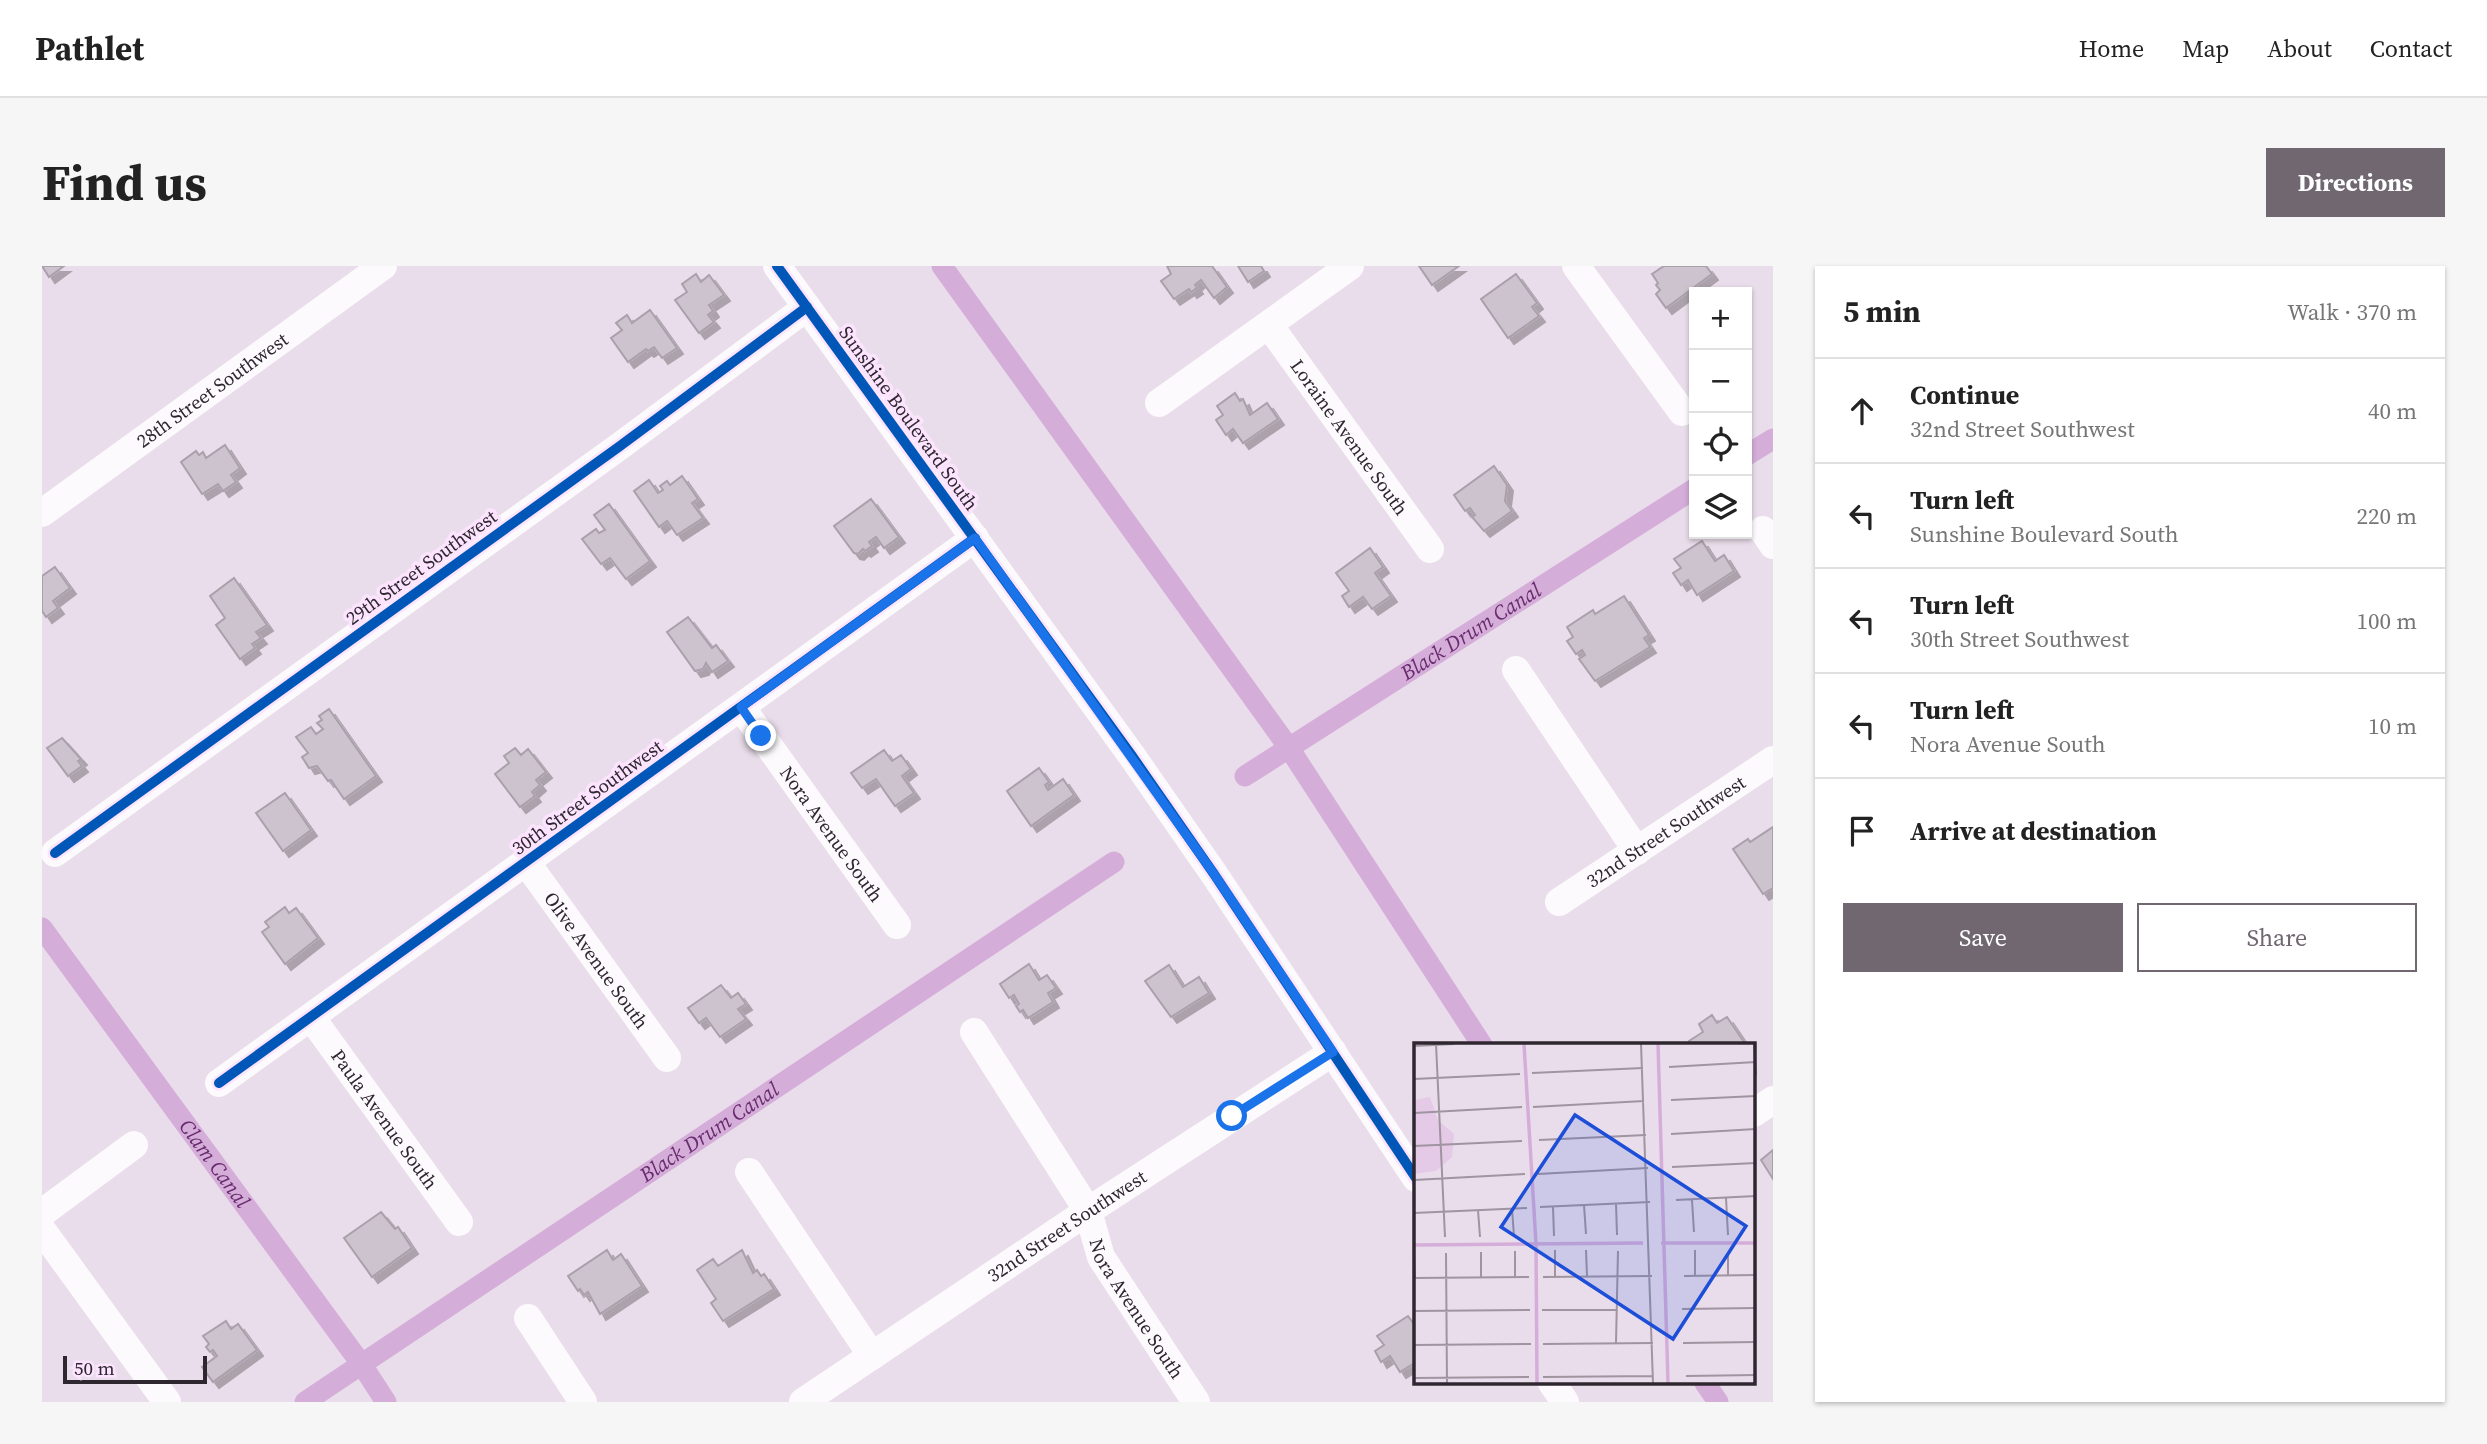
<!DOCTYPE html>
<meta charset="utf-8">
<style>
:root{--surface:#fff;--page:#f6f6f6;--text:#222;--muted:#767676;--line:#e0e0e0;--accent:#706771}
body{margin:0;font-family:"Source Serif 4",serif;background:var(--page);color:var(--text)}
.controls{position:absolute;right:21px;top:21px;display:grid;overflow:hidden;border-radius:0px;box-shadow:0 2px 5px #0004}
.controls button{width:63px;height:63px;display:grid;place-items:center;padding:0;border:0;border-bottom:2px solid var(--line);background:var(--surface);color:var(--text);font:35px sans-serif}
.scale{position:absolute;left:21px;bottom:18px;width:144px;box-sizing:border-box;padding-left:7px;border:4px solid #2f2730;border-top:0;font-size:19px;line-height:24px;white-space:nowrap;color:#2f2730;-webkit-text-stroke:5px #fce4fe;paint-order:stroke}
.stop{position:absolute;width:21px;height:21px;margin:-16px;border:5px solid #1a73e8;border-radius:50%;background:#fff}
.stop.end{background:#1a73e8;border-color:#fff;box-shadow:0 2px 7px #0008}
.list{margin:0;padding:0;list-style:none}
h2{display:flex;justify-content:space-between;align-items:center;height:91px;margin:0;padding:0 28px;font-size:30px}
h2 small{font-size:23px;font-weight:400;color:var(--muted)}
.list li{display:grid;grid-template-columns:46px 1fr auto;gap:21px;align-items:center;box-sizing:border-box;height:105px;padding:0 28px;border-top:2px solid var(--line)}
.list b{display:block;font-size:26px;white-space:nowrap}
.list p{margin:0;font-size:23px;white-space:nowrap;color:var(--muted)}
.list em{font-size:23px;font-style:normal;color:var(--muted)}
.actions{display:flex;gap:14px;padding:21px 28px}
.actions a{flex:1;padding:16px 0;border:2px solid var(--accent);border-radius:0px;text-align:center;font-size:24px;color:var(--accent)}
.actions .main{background:var(--accent);color:#fff}
.icon{flex:none;width:38px;height:38px;fill:none;stroke:currentColor;stroke-width:2;stroke-linecap:round;stroke-linejoin:round}
.map{position:relative;flex:none;width:1731px;height:1136px;overflow:hidden;border-radius:0px}
header{display:flex;align-items:center;gap:42px;box-sizing:border-box;height:98px;padding:0 35px;background:var(--surface);border-bottom:2px solid var(--line)}
header strong{font-size:33px}
nav{display:flex;gap:38px;margin-inline-start:auto;font-size:24px}
.intro{display:flex;align-items:center;justify-content:space-between;box-sizing:border-box;height:168px;padding:0 42px}
h1{margin:0;font-size:49px}
.button{padding:18px 32px;border-radius:0px;background:var(--accent);color:#fff;font-size:24px;font-weight:700}
main{display:flex;gap:42px;padding:0 42px}
aside{flex:1;background:var(--surface);border-radius:0px;box-shadow:0 2px 5px #0004}
.map>svg:first-child{display:block}
</style>
<header>
<strong>Pathlet</strong>
<nav><a>Home</a><a>Map</a><a>About</a><a>Contact</a></nav>
</header>
<div class="intro"><h1>Find us</h1><a class="button">Directions</a></div>
<main>
<div class="map">
<svg width="1731" height="1136" viewBox="0 0 1731 1136">
<defs>
<filter id="shadow"><feDropShadow dx="6" dy="6" stdDeviation="0" flood-color="#0004"/></filter>
</defs>
<rect width="100%" height="100%" fill="#eaddeb"/>
<g fill="none" stroke-linecap="round" stroke-linejoin="round">
<g stroke="#d5add9" stroke-width="21">
<path d="M900,0l347,482 193,297"/>
<path d="M1705,189l26,-16"/>
<path id="s1" d="M1203,510l449,-287"/>
<path id="s2" d="M0,662l320,437 24,37"/>
<path d="M1663,1117l13,19"/>
<path id="s3" d="M263,1136l809,-540"/>
</g>
</g>
<g fill="#cdc3ce" stroke="#aaa0ab" stroke-width="2" filter="url(#shadow)">
<path d="M0,0h22l-15,11z"/>
<path d="M1125,0h45l15,21 -13,11 -13,-18 -6,5 2,3 -6,4 -2,-3 -15,10 -13,-18 10,-7z"/>
<path d="M1196,0h23l3,5 -16,11z"/>
<path d="M1377,0h40l-27,19z"/>
<path d="M1622,0h42l6,8 -46,34 -10,-14 4,-4 -4,-5 2,-2 -6,-9z"/>
<path d="M654,8l5,8 8,-7 15,20 -15,10 4,6 -5,4 6,7 -15,11 -24,-33 12,-8 -5,-8z"/>
<path d="M1474,8l21,29 -5,4 7,9 -31,22 -27,-39z"/>
<path d="M608,44l27,38 -15,10 -8,-11 -6,4 -2,-2 -18,13 -17,-24 11,-8 -6,-7 11,-8 5,8z"/>
<path d="M1193,127l5,8 3,-2 7,16 17,-12 11,16 -35,24 -10,-14 -7,6 -10,-15 7,-5 -6,-9z"/>
<path d="M183,179l15,23 -9,7 5,7 -13,9 -5,-7 -16,10 -21,-32 15,-11 3,4 4,-3 3,6z"/>
<path d="M1452,200l13,19 -2,16 7,10 -28,20 -12,-14 3,-2 -5,-7 -5,3 -11,-16z"/>
<path d="M640,210l16,23 -6,4 11,15 -26,17 -10,-14 -8,6 -25,-36 15,-11 9,13 5,-3 -3,-4 7,-5 3,4z"/>
<path d="M829,233l28,38 -15,11 -8,-11 -7,5 3,4 -7,5 -2,-2 -5,5 -4,-1 -20,-27z"/>
<path d="M567,238l41,57 -24,18 -16,-21 -9,6 -19,-25 14,-10 3,4 6,-3 -11,-15z"/>
<path d="M1660,275l13,20 9,-6 10,16 -37,24 -9,-15 -7,5 -8,-12 8,-5 -7,-9z"/>
<path d="M1328,282l13,19 -8,6 16,23 -19,13 -9,-12 -14,10 -7,-11 7,-5 -13,-18z"/>
<path d="M13,301l15,21 -17,13 5,7 -12,9 -4,-6v-35z"/>
<path d="M192,312l33,47 -11,7 5,6 -9,6 3,4 -15,11 -24,-34 9,-7 -15,-22z"/>
<path d="M1582,330l25,39 -5,3 6,9 -55,34 -16,-22 6,-4 -3,-5 -6,4 -9,-13 6,-4 -6,-10 26,-17 2,4z"/>
<path d="M646,351l24,31 4,-3 12,16 -16,11 -6,-9 -3,6 -8,2 -28,-39z"/>
<path d="M287,443l47,67 -32,23 -13,-19 -3,1 -11,-15 -8,2 -7,-11 6,-4 -12,-16 15,-10 5,7 7,-5 -6,-6 5,-3 -3,-4z"/>
<path d="M20,472l19,21 -3,2 4,5 -14,10 -21,-28z"/>
<path d="M473,482l6,7 7,-6 18,23 -10,8 4,5 -8,7 3,4 -15,11 -25,-33 14,-11 -5,-7z"/>
<path d="M842,484l8,11 9,-6 10,14 -9,7 12,17 -19,13 -19,-27 -14,9 -11,-15z"/>
<path d="M997,502l10,14 -4,3 3,5 15,-11 11,16 -43,31 -24,-35z"/>
<path d="M243,527l26,37 -28,21 -27,-38z"/>
<path d="M1731,561v61l-10,6 -30,-45 15,-10 2,3z"/>
<path d="M243,641l4,6 7,-5 22,30 -33,26 -23,-32 7,-5 -4,-5z"/>
<path d="M987,698l10,16 8,-5 9,13 -8,5 5,9 -25,16 -5,-8 -3,2 -4,-6 3,-2 -5,-9 -5,3 -9,-14z"/>
<path d="M1127,699l14,22 16,-10 10,16 -38,24 -26,-36z"/>
<path d="M679,719l10,13 7,-5 8,11 -8,5 8,10 -26,18 -14,-19 -7,5 -11,-15z"/>
<path d="M1670,749l5,8 10,-6 19,28h-54l-3,-4 14,-9 -4,-8z"/>
<path d="M1731,884v29l-12,-19z"/>
<path d="M339,946l14,17 3,-2 14,21 -40,29 -28,-39z"/>
<path d="M565,984l6,10 8,-6 21,32 -42,28 -12,-22 -4,3 -4,-6 -2,2 -10,-15z"/>
<path d="M700,984l11,23 4,-3 4,6 3,-2 10,15 -51,32 -12,-18 5,-4 -19,-29 16,-11 5,7z"/>
<path d="M1366,1050l6,8 2,-2v40l-16,10 -10,-16 -9,6 -6,-11 9,-6 -7,-9z"/>
<path d="M184,1055l5,8 7,-5 19,26 -44,32 -11,-15 15,-11 -4,-6 -3,2 -4,-5 3,-3 -6,-8z"/>
</g>
<g fill="none" stroke-linecap="round" stroke-linejoin="round">
<g stroke="#fcfafc" stroke-width="28">
<path d="M735,0l355,490 82,118 202,304"/>
<path d="M1534,0l106,146"/>
<path id="s4" d="M1227,59l161,224"/>
<path d="M1117,137l191,-137"/>
<path id="s5" d="M0,247l341,-247"/>
<path d="M1721,264l10,15"/>
<path d="M1474,404l121,181"/>
<path id="s6" d="M699,441l156,218"/>
<path d="M13,587l565,-407 187,-139"/>
<path id="s7" d="M484,596l141,196"/>
<path id="s8" d="M1517,636l214,-142"/>
<path id="s9" d="M269,751l148,205"/>
<path id="s10" d="M932,766l114,179 13,46 95,145"/>
<path d="M177,817l756,-545"/>
<path d="M1712,847l19,-13"/>
<path d="M707,906l123,184"/>
<path d="M0,947l92,-68"/>
<path d="M0,964l125,172"/>
<path d="M486,1052l55,84"/>
<path d="M1510,1117l13,19"/>
<path id="s11" d="M761,1136l285,-191 245,-159"/>
</g>
<g stroke="#fce4fe" stroke-width="15">
<g id="cycleway">
<path d="M735,0l355,490 82,118 202,304"/>
<path d="M13,587l565,-407 187,-139"/>
<path d="M177,817l756,-545"/>
</g>
</g>
<use href="#cycleway" stroke="#0057b8" stroke-width="10"/>
</g>
<g fill="none" stroke-linecap="round" stroke-linejoin="round">
<path stroke="#1a73e8" stroke-width="9" d="M719,470l-20,-29 234,-169 239,336 119,178 -101,64"/>
</g>
<g text-anchor="middle" stroke-width="7" stroke-linejoin="round" paint-order="stroke">
<g font-size="19" fill="#2f2730" stroke="#fce4fe">
<text dy="7" stroke="none"><textPath href="#s5" startOffset="210">28th Street Southwest</textPath></text>
<text transform="translate(867 152) rotate(54)" y="7">Sunshine Boulevard South</text>
<text dy="7" stroke="none"><textPath href="#s4" startOffset="138">Loraine Avenue South</textPath></text>
<text transform="translate(379 301) rotate(-36)" y="7">29th Street Southwest</text>
<text transform="translate(545 531) rotate(-36)" y="7">30th Street Southwest</text>
<text dy="7" stroke="none"><textPath href="#s8" startOffset="128">32nd Street Southwest</textPath></text>
<text dy="7" stroke="none"><textPath href="#s6" startOffset="156">Nora Avenue South</textPath></text>
<text dy="7" stroke="none"><textPath href="#s7" startOffset="121">Olive Avenue South</textPath></text>
<text dy="7" stroke="none"><textPath href="#s9" startOffset="126">Paula Avenue South</textPath></text>
<text dy="7" stroke="none"><textPath href="#s11" startOffset="317">32nd Street Southwest</textPath></text>
<text dy="7" stroke="none"><textPath href="#s10" startOffset="322">Nora Avenue South</textPath></text>
</g>
<g font-size="21" font-style="italic" fill="#682b6e" stroke="#fce4fe">
<text dy="7" stroke="none"><textPath href="#s1" startOffset="268">Black Drum Canal</textPath></text>
<text dy="7" stroke="none"><textPath href="#s3" startOffset="486">Black Drum Canal</textPath></text>
<text dy="7" stroke="none"><textPath href="#s2" startOffset="292">Clam Canal</textPath></text>
</g>
</g>
<g transform="translate(1372 777)">
<rect width="341" height="341" fill="#eaddeb"/>
<path d="M16,54l8,23 16,14 -2,23 -16,14 -22,3v-74z" fill="#e4cae7"/>
<path fill="none" stroke="#d5add9" stroke-width="3.5" d="M110,1l12,200 1,139M244,1l10,339M247,200h95M0,202l229,-2"/>
<path fill="none" stroke="#9f94a0" stroke-width="2" d="M22,1l9,193M227,1l12,339M340,1l2,31M0,3l40,-2M255,24l87,-5M118,30l111,-5M0,36l106,-5M257,57l85,-4M119,64l111,-6M0,70l108,-6M257,91l85,-5M125,97l107,-5M0,103l108,-5M258,124l84,-4M124,131l110,-6M0,137l111,-6M312,155l2,37M262,157l80,-4M278,157l2,32M202,160l1,32M170,162l2,29M126,164l110,-5M139,164l1,29M98,166l2,27M64,167l2,27M0,170l113,-5M141,207v27M172,207l1,26M281,207v25M101,208v26M67,209v25M314,209v23M0,210l1,25M32,210l1,130M270,233l72,-1M129,234l109,-1M0,235l115,-1M268,266l74,-1M128,267h74M0,268l116,-1M202,300l2,-92M269,300l73,-1M129,301l110,-1M0,302l117,-1M272,333l70,-1M129,334l110,-1M0,335l115,-1"/>
<path fill="#1d4ed8" fill-opacity="0.15" stroke="#1d4ed8" stroke-width="3.5" d="M161,72l171,111 -73,113 -172,-112z"/>
<rect width="341" height="341" fill="none" stroke="#2f2730" stroke-width="3.5"/>
</g>
</svg>
<div class="controls">
<button>+</button>
<button>−</button>
<button><svg class="icon" aria-label="locate" viewBox="0 0 24 24"><circle cx="12" cy="12" r="6"/><path d="M12 2v4M12 18v4M2 12h4M18 12h4"/></svg></button>
<button><svg class="icon" aria-label="layers" viewBox="0 0 24 24"><path d="M12 4l9 5-9 5-9-5zM3 14l9 5 9-5"/></svg></button>
</div>
<div class="scale">50 m</div>
<div class="stop" style="left:1190px;top:850px"></div>
<div class="stop end" style="left:719px;top:470px"></div>
</div>
<aside>
<h2>5 min<small>Walk · 370 m</small></h2>
<ul class="list">
<li><svg class="icon" aria-label="ahead" viewBox="0 0 24 24"><path d="M12 20V5M6 11l6-6 6 6"/></svg><div><b>Continue</b><p>32nd Street Southwest</p></div><em>40 m</em></li>
<li><svg class="icon" aria-label="left" viewBox="0 0 24 24"><path d="M17 20v-9H6M10 6l-5 5 5 5"/></svg><div><b>Turn left</b><p>Sunshine Boulevard South</p></div><em>220 m</em></li>
<li><svg class="icon" aria-label="left" viewBox="0 0 24 24"><path d="M17 20v-9H6M10 6l-5 5 5 5"/></svg><div><b>Turn left</b><p>30th Street Southwest</p></div><em>100 m</em></li>
<li><svg class="icon" aria-label="left" viewBox="0 0 24 24"><path d="M17 20v-9H6M10 6l-5 5 5 5"/></svg><div><b>Turn left</b><p>Nora Avenue South</p></div><em>10 m</em></li>
<li><svg class="icon" aria-label="arrive" viewBox="0 0 24 24"><path d="M6 21V4h12l-3 4 3 4H6"/></svg><div><b>Arrive at destination</b></div></li>
</ul>
<div class="actions"><a class="main">Save</a><a>Share</a></div>
</aside>
</main>
